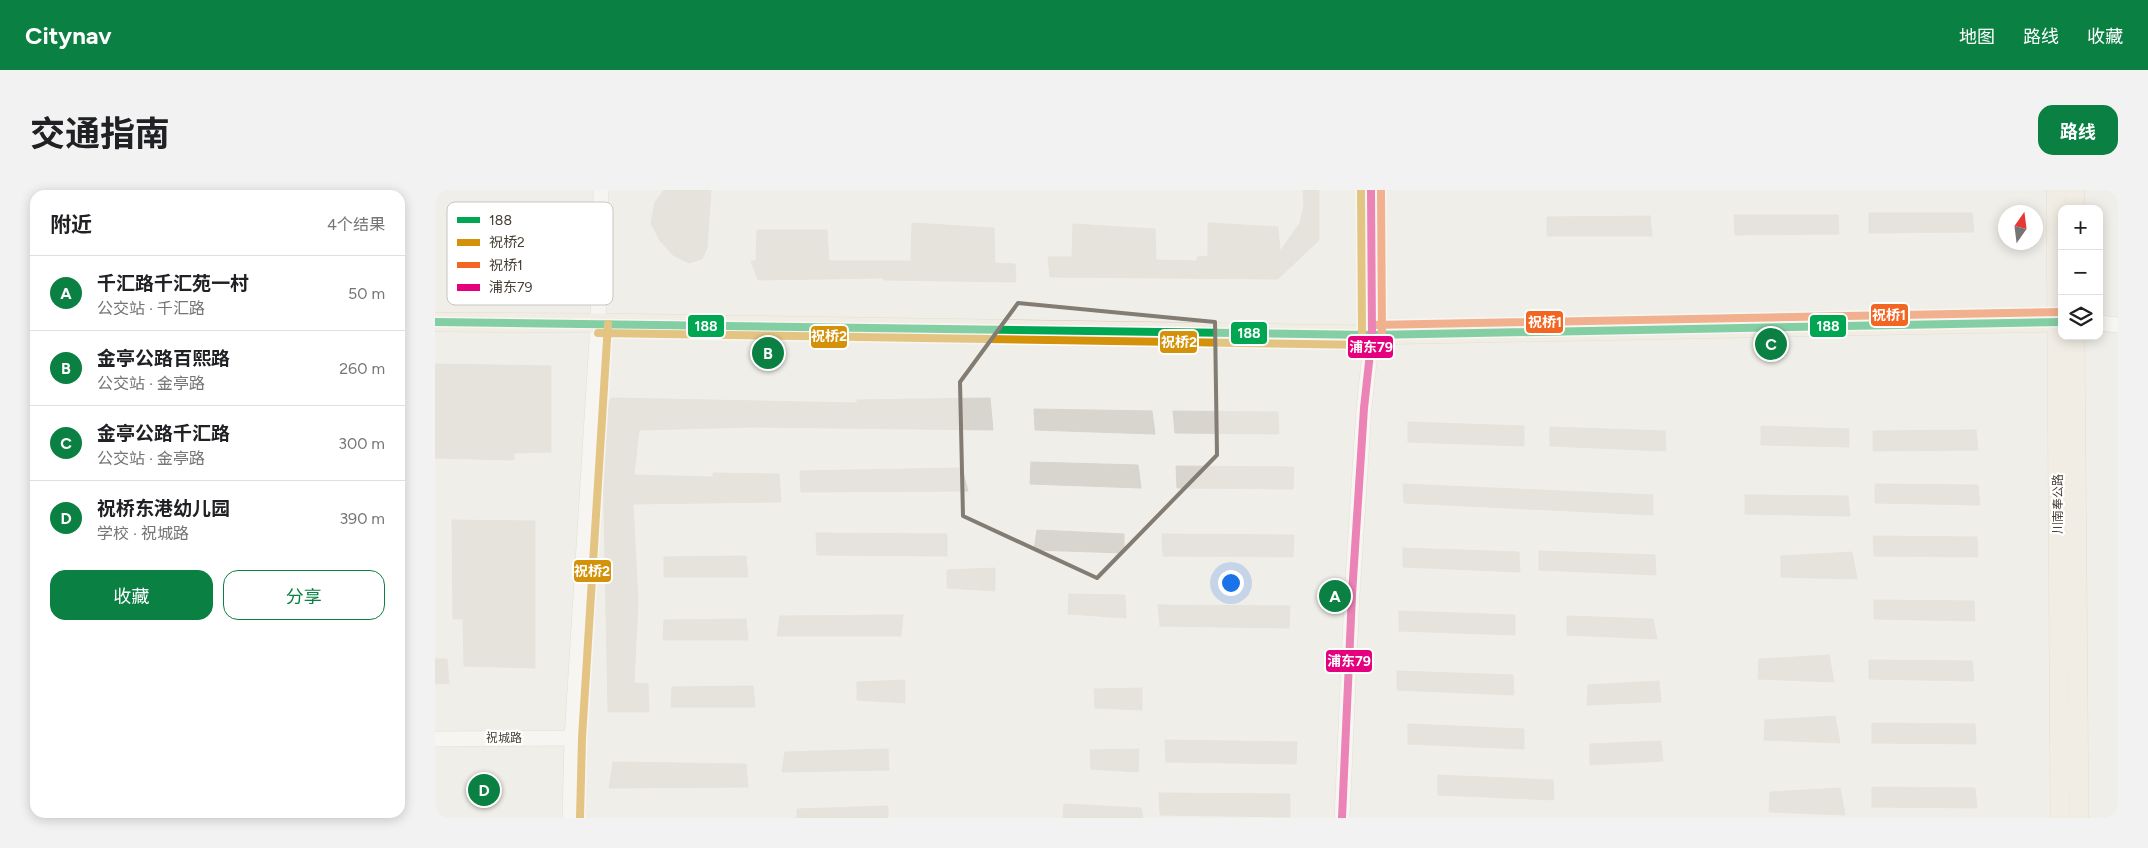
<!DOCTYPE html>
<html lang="zh">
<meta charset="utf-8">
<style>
:root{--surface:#fff;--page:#f2f2f2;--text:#202124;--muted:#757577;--line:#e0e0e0;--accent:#0b8043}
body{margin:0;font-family:Figtree,"Noto Sans SC",sans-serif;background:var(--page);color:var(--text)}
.controls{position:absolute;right:15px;top:15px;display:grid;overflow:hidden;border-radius:10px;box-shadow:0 2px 12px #0003}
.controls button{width:45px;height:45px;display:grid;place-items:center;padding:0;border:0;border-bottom:1px solid var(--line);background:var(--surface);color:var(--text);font:25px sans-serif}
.compass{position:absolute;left:1563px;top:15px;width:45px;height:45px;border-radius:50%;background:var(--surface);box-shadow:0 2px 12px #0003;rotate:14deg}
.you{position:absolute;left:795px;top:392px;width:18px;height:18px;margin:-12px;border:4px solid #fff;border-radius:50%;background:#1a73e8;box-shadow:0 0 0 8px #1a73e833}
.badge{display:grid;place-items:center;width:32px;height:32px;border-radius:50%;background:var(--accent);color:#fff;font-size:16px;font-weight:700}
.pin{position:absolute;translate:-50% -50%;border:2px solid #fff;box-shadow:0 1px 5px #0006}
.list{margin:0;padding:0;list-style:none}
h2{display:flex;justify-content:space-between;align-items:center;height:65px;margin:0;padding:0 20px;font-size:21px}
h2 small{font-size:16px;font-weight:400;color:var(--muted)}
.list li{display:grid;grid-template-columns:32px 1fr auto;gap:15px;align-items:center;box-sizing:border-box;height:75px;padding:0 20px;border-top:1px solid var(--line)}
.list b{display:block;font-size:19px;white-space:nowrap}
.list p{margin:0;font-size:16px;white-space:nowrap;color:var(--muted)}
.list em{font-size:16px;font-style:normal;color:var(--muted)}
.actions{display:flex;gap:10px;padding:15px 20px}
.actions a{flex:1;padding:11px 0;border:1px solid var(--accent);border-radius:15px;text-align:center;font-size:18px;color:var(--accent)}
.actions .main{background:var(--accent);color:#fff}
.icon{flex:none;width:28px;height:28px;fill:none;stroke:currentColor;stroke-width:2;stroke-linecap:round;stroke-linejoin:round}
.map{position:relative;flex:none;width:1683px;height:628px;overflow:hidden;border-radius:15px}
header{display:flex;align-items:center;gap:30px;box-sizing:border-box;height:70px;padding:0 25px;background:var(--accent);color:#fff}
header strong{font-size:24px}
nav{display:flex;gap:28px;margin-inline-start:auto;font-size:18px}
.intro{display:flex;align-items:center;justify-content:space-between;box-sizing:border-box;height:120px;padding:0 30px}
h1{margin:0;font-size:35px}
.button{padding:12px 22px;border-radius:15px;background:var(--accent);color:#fff;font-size:18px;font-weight:700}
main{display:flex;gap:30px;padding:0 30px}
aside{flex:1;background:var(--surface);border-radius:15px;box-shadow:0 2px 12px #0003}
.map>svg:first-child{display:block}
</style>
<header>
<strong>Citynav</strong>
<nav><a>地图</a><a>路线</a><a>收藏</a></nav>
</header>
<div class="intro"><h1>交通指南</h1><a class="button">路线</a></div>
<main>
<aside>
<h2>附近<small>4个结果</small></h2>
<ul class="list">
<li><span class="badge">A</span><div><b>千汇路千汇苑一村</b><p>公交站 · 千汇路</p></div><em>50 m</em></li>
<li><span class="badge">B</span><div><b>金亭公路百熙路</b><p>公交站 · 金亭路</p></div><em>260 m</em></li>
<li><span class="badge">C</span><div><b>金亭公路千汇路</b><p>公交站 · 金亭路</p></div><em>300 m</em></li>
<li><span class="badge">D</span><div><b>祝桥东港幼儿园</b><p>学校 · 祝城路</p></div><em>390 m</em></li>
</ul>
<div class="actions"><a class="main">收藏</a><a>分享</a></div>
</aside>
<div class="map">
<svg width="1683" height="628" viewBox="0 0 1683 628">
<rect width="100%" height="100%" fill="#f0eee8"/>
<g fill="#d8d5cf" stroke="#d8d5ce">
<path d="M229,0h47l-4,58 -5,11 -13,4 -16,-8 -13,-14 -9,-18 4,-21z"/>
<path d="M868,0h16v50l-41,39 -228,-2 -2,-20h24l1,-33 82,5 1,31 41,1v-4l11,-1v-33l70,4 2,24 20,-28 4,-18z"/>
<path d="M1434,23h103l2,19 -105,1z"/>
<path d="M1299,25h104l1,19 -104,1z"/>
<path d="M1215,26l2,20h-105v-19z"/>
<path d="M477,33l82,5 1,35 20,1 1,18 -132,-2 -1,-2 -125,2 -7,-19h5l1,-31h70l2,31h82z"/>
<path d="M0,174l116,2v86l-37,1v7l-79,-2z"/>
<path d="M177,208l245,5v-3l133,-2 3,32 -240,-3 -114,3 -5,45 79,2v-4l66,1 2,28 -148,2 5,97 -4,82 14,1 1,28h-41l-6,-305z"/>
<path d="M599,219l118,2 3,23 -120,-4z"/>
<path d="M738,221l105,1 1,22 -104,-1z"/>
<path d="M973,232l116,4v20l-116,-4z"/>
<path d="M1326,236l88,3v18l-88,-2z"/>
<path d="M1115,237l115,4 1,20 -116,-5z"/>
<path d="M1541,240l2,20 -105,1v-20z"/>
<path d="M596,272l107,3 3,23 -111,-4z"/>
<path d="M741,276l118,1 -1,22 -116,-1z"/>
<path d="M527,278l6,23 -167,1 -1,-21z"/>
<path d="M968,294l250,11v20l-249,-12z"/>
<path d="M1440,294l103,1 2,20 -105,-2z"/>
<path d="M1310,305l103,1 2,20 -105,-2z"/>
<path d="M17,330l83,1v147l-71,-2 -1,-47h-10z"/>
<path d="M602,340l87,4v19l-90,-3z"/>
<path d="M381,343l131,1v22l-130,-1z"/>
<path d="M727,344l132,1 -1,22 -130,-1z"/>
<path d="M1438,346l104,1 1,20 -104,-1z"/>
<path d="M968,358l116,4 1,20 -117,-5z"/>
<path d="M1104,361l116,4 1,20 -117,-5z"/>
<path d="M1417,362l5,27 -76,-2v-21z"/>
<path d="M311,366l2,21h-84v-20z"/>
<path d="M560,378v23l-48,-3v-18z"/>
<path d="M634,404l56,1 1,23 -58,-4z"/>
<path d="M1439,410l100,1 1,20 -101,-2z"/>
<path d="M723,415l132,1 -1,22 -129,-2z"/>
<path d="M964,421l116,4v20l-116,-4z"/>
<path d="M468,425l-2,21h-124l3,-20z"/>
<path d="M1132,426l86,3 4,20 -90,-4z"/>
<path d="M311,429l2,21h-85l1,-20z"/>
<path d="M1394,465l5,27 -76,-3 1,-20z"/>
<path d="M0,469h12l2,25 -14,-1z"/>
<path d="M1434,470l103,1 2,20 -105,-2z"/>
<path d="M962,481l116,4 1,20 -117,-5z"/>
<path d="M470,490v23l-48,-3v-18z"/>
<path d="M1224,491l2,21 -74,3 1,-20z"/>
<path d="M318,496l2,21h-84l1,-20z"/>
<path d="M707,498v22l-47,-2 -1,-19z"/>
<path d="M1400,526l5,27 -76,-3 1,-20z"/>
<path d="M1437,533l103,1 1,20 -104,-1z"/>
<path d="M973,534l116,5v20l-116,-5z"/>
<path d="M730,550l132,2 -1,22 -130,-2z"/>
<path d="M1226,551l2,20 -73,4v-21z"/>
<path d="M453,559l1,21 -107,2 3,-20z"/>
<path d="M704,559l-1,23 -47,-3 -1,-19z"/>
<path d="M178,572l133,2 2,23 -139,1z"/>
<path d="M1003,585l115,5 1,20 -116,-5z"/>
<path d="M1437,597l103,1 2,20 -105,-1z"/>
<path d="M1405,598l5,27 -76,-3 1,-20z"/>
<path d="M724,603l131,1v23l-130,-2z"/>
<path d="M629,614l77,4 2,10h-80z"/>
<path d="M453,616v12h-91v-9z"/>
</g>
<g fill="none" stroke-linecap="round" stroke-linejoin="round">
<g stroke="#cdcac4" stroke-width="16">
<g id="minor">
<path d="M1664,133l19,2"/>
<path d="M0,549l137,-1"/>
<path d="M135,628l2,-80 26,-415 3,-133"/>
<path d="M907,628l10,-223 12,-187 8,-73 -1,-145"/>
</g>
</g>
<g stroke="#d4cab4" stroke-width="20">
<g id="major">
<path d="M1621,0l4,628"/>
<path d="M1640,0v19"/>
<path d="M0,132l163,1 774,12 690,-13"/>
<path d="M1640,146l4,482"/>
</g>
</g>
<use href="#minor" stroke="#fdfcfc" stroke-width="15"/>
<use href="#major" stroke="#f1ece3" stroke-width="19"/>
<g stroke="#fff" stroke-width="11">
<path id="bus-1" d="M0,132l937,13 690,-13"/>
</g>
<g stroke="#fff" stroke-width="11">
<g id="bus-2">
<path d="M926,0l1,145"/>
<path d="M163,143l774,12"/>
<path d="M145,628l2,-80 26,-414"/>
</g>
</g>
<g stroke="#fff" stroke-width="11">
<g id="bus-3">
<path d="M946,0l1,145"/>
<path d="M937,135l690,-13"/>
</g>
</g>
<g stroke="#fff" stroke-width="11">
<path id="bus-4" d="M907,628l10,-223 12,-187 8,-73 -1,-145"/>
</g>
<use href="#bus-1" stroke="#00a651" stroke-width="8"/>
<use href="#bus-2" stroke="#d4910a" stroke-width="8"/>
<use href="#bus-3" stroke="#f26522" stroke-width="8"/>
<use href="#bus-4" stroke="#e5007d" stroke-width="8"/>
</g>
<path d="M0 0H1683V628H0ZM583,113l197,19 2,133 -120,123 -134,-62 -3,-134z" fill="#f0eee8" fill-opacity=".55" fill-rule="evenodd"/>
<path fill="none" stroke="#827c73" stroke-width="4" stroke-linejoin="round" d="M583,113l197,19 2,133 -120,123 -134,-62 -3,-134z"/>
<g text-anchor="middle" stroke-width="4.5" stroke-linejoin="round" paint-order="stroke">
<g font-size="12" fill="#473f34" stroke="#fff">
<text transform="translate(1623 314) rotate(-90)" y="4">川南奉公路</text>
<text x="69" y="552">祝城路</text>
</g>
</g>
<rect x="12" y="12" width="166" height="103" rx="8" fill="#fff" stroke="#c8c5c2" stroke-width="1"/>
<rect x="22" y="27" width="23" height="6" fill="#00a651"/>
<rect x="22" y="49" width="23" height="7" fill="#d4910a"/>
<rect x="22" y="72" width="23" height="6" fill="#f26522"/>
<rect x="22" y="94" width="23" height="7" fill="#e5007d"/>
<g font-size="14" fill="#473f34">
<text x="54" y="35">188</text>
<text x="54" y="57">祝桥2</text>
<text x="54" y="80">祝桥1</text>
<text x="54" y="102">浦东79</text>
</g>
<g stroke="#fff" stroke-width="2">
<rect x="1435" y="113" width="39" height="24" rx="5" fill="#f26522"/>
<rect x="1090" y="120" width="39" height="24" rx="5" fill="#f26522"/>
<rect x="252" y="124" width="38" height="24" rx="5" fill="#00a651"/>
<rect x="1374" y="124" width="38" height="24" rx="5" fill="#00a651"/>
<rect x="795" y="131" width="38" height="24" rx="5" fill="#00a651"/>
<rect x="375" y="135" width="38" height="24" rx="5" fill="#d4910a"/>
<rect x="724" y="140" width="39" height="24" rx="5" fill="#d4910a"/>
<rect x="912" y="145" width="47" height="24" rx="5" fill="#e5007d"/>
<rect x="138" y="369" width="39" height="24" rx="5" fill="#d4910a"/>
<rect x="890" y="459" width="48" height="24" rx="5" fill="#e5007d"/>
</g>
<g font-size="14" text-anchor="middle" font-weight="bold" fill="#fff">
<text x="1454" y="130">祝桥1</text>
<text x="1110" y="137">祝桥1</text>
<text x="271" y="141">188</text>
<text x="1393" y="141">188</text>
<text x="814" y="148">188</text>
<text x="394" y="151">祝桥2</text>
<text x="744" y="157">祝桥2</text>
<text x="936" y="162">浦东79</text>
<text x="157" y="386">祝桥2</text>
<text x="914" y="476">浦东79</text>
</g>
</svg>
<div class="controls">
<button>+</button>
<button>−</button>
<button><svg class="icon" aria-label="layers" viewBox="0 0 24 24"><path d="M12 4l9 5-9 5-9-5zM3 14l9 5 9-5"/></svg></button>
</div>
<svg class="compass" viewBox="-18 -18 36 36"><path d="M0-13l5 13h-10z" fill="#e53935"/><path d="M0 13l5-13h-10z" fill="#757577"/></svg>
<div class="you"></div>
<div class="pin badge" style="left:900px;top:406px">A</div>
<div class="pin badge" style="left:333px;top:163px">B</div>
<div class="pin badge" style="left:1336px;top:154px">C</div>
<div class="pin badge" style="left:49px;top:600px">D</div>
</div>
</main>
